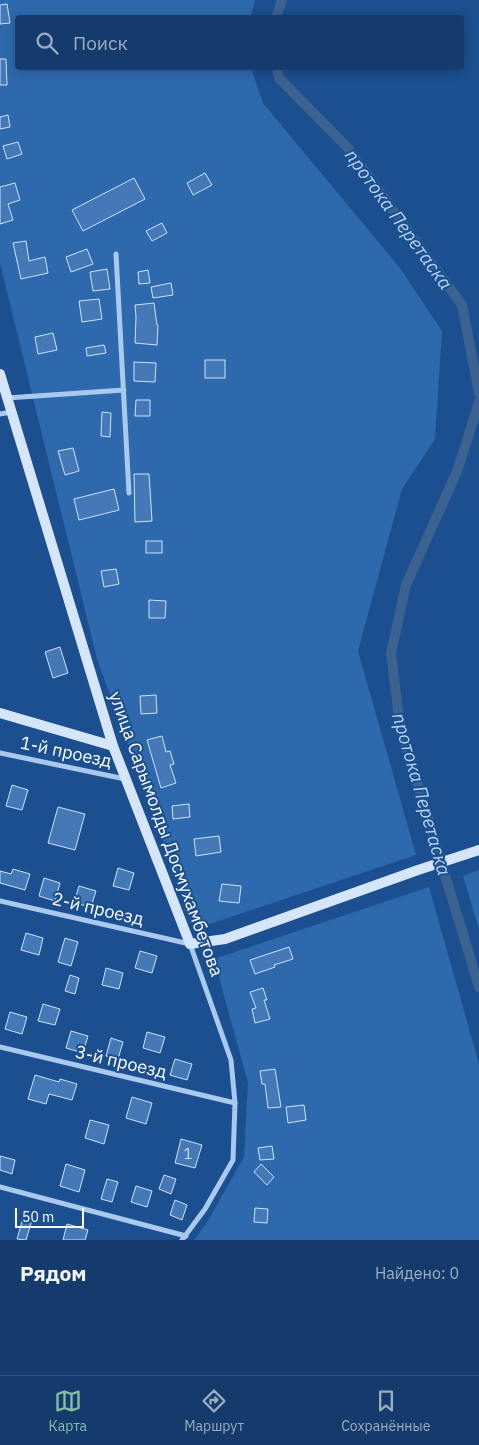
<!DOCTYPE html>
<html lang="ru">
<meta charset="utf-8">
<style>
:root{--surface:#143b6b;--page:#214673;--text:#f1f3f6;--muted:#9dadc1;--line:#33557e;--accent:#8abfa5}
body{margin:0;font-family:"IBM Plex Sans",sans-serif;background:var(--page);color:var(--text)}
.scale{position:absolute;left:15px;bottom:12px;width:69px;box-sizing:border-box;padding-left:5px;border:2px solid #fff;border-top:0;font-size:14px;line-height:18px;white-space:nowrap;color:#fff;-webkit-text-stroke:4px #1b4f8f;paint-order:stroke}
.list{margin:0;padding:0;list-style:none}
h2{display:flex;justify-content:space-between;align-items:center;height:65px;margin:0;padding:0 20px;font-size:21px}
h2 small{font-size:16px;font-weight:400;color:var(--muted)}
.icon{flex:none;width:28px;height:28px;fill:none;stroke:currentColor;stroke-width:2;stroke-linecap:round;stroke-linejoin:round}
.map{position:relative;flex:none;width:479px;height:1240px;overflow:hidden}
.search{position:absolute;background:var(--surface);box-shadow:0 2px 12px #0003;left:15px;right:15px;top:15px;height:55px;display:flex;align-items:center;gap:12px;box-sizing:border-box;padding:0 18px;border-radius:5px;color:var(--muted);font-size:19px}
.sheet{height:135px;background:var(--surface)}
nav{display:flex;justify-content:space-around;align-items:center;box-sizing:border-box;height:70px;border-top:1px solid var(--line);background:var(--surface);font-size:14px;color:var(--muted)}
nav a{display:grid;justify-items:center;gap:2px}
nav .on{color:var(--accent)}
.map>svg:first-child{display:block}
</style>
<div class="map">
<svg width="479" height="1240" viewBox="0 0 479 1240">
<rect width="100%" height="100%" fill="#1b4f8f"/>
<g fill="#2e69ad">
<path d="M0,0h255l-4,17 -233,1v50h233l12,35 137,165 42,63 -7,108 -33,50 -44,162 58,204 -221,74 -98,-270 -97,-396z"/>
<path d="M479,870v60l-16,-54z"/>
<path d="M429,887l50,177v176h-285l12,-16 38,-67 4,-74 -34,-124z"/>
</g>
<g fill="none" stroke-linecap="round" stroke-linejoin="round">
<g stroke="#3c6290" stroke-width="10">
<path d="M276,18l6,-18"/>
<path d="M277,68l2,10 68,69 115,158 17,88"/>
<path d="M479,402l-21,67 -52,116 -15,68 9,73 79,261"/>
</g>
</g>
<g fill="#4478b7" stroke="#cfe3fa">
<path d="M7,4l3,19 -10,1v-19z"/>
<path d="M0,59h6l1,26h-7z"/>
<path d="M8,115l2,12 -10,2v-12z"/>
<path d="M18,142l4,12 -15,5 -4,-13z"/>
<path d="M205,173l7,12 -19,10 -6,-12z"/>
<path d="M134,178l11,21 -62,32 -11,-21z"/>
<path d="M15,183l5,17 -12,4 5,16 -13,4v-37z"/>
<path d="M162,223l5,10 -15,8 -6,-10z"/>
<path d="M26,241l3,20 16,-4 3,16 -27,6 -8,-36z"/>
<path d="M87,249l6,15 -22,8 -5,-15z"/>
<path d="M107,269l3,20 -17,2 -3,-19z"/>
<path d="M148,270l2,13 -11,1 -1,-12z"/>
<path d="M171,283l2,12 -20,3 -2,-11z"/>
<path d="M99,299l3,20 -20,3 -3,-21z"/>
<path d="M154,303l3,22h1l-1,20 -22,-2 1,-26 -1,-12z"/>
<path d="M53,333l4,17 -19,4 -3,-17z"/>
<path d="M104,345l2,8 -19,3 -1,-8z"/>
<rect x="205" y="360" width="20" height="18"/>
<path d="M134,362l22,1 -1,19 -21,-1z"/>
<path d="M136,400h14v16h-15z"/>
<path d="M102,412l9,1 -1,24 -9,-1z"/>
<path d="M73,448l6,23 -14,4 -7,-24z"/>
<path d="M134,474h15l3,47 -17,1z"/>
<path d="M114,489l5,21 -40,10 -5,-21z"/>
<rect x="146" y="541" width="16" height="12"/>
<path d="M116,569l3,15 -15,3 -3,-16z"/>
<path d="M149,600l17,1 -1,17h-16z"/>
<path d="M60,647l8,26 -15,5 -8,-26z"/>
<path d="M156,695l1,18 -16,1 -1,-18z"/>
<path d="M162,736l4,16 4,-1 4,13 -4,1 6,18 -15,5 -14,-48z"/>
<path d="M12,785l16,5 -6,20 -16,-4z"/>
<path d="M189,804l1,13 -17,2 -1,-13z"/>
<path d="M58,807l27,7 -10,36 -27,-7z"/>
<path d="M219,836l2,16 -25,4 -2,-17z"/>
<path d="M118,868l16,5 -5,17 -16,-4z"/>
<path d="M13,869l17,5 -5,16 -25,-7v-12l11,3z"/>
<path d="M44,878l16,5 -5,18 -16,-5z"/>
<path d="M222,884l19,2 -2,17 -20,-2z"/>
<path d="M79,886l17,5 -5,16 -17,-4z"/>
<path d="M26,933l17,5 -4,17 -18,-5z"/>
<path d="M65,938l13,4 -7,24 -13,-4z"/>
<path d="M289,947l4,12 -19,6 1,2 -20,7 -5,-14z"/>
<path d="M140,951l17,5 -5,17 -17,-5z"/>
<path d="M106,968l17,5 -4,16 -17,-4z"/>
<path d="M70,975l9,3 -4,16 -10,-3z"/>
<path d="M263,988l4,12h-3l6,19 -15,4 -3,-14 4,-1 -6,-16z"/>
<path d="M43,1004l17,5 -5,16 -17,-4z"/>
<path d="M10,1012l17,5 -5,17 -17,-5z"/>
<path d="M71,1031l17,5 -5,17 -17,-5z"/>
<path d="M147,1032l18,5 -5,16 -17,-5z"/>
<path d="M111,1038l12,4 -5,17 -12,-3z"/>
<path d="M175,1059l17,5 -5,16 -17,-5z"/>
<path d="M275,1069l6,38 -13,1 -3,-24h-3l-2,-13z"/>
<path d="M35,1075l24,7 1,-3 17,5 -5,16 -23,-6 -3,10 -18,-5z"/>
<path d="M132,1097l20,6 -6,21 -20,-6z"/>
<path d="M304,1105l2,15 -18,3 -2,-16z"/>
<path d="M90,1120l19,5 -5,19 -19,-6z"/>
<path d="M181,1139l21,6 -7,23 -20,-5z"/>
<path d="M272,1146l2,13 -14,1 -2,-12z"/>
<path d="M0,1156l15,4 -3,14 -12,-4z"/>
<path d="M66,1164l19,6 -6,22 -19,-6z"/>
<path d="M261,1164l13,13 -7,8 -13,-13z"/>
<path d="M164,1175l12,4 -5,15 -12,-5z"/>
<path d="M107,1179l11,3 -6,20 -11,-3z"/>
<path d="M136,1186l16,5 -5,16 -16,-5z"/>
<path d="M175,1200l12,5 -5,15 -12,-5z"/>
<path d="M255,1208l13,1 -1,14 -13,-1z"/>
<path d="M23,1218l9,2 -6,20 -9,-1z"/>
<path d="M67,1224l21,6 -3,10h-22z"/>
</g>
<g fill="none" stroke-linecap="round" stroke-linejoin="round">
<g stroke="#a9c9ee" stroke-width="5">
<path d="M116,254l13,239"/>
<path d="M7,398l117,-8"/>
<path d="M0,414l11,-2"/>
<path d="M0,753l125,26"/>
<path d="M0,901l190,43 41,116 4,43 -2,57 -28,49 -23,31"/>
<path d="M0,1047l235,56"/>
<path d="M0,1187l186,49"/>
</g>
<g stroke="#d6e6fa" stroke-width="10">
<path d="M0,374l113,372 77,198 35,-5 193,-69 61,-20"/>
<path d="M0,713l113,33"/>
</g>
</g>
<g text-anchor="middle" stroke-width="4" stroke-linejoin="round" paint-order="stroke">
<g font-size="15" fill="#d0dded">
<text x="188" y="1159">1</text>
</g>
<g font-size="18" fill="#fff" stroke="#1b4f8f">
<text transform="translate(66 752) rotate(12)" y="6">1-й проезд</text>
<text transform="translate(166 834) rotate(70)" y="6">улица Сарымолды Досмухамбетова</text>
<text transform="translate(98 909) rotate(13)" y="6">2-й проезд</text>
<text transform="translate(121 1062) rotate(13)" y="6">3-й проезд</text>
</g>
<g font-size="19" font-style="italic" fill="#b5d3f5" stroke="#1b4f8f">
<text transform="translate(399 219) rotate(54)" y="7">протока Перетаска</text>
<text transform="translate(422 794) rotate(74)" y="7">протока Перетаска</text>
</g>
</g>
</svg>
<div class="scale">50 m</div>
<div class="search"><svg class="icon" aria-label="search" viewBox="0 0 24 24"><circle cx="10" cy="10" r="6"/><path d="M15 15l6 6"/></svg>Поиск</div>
</div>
<section class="sheet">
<h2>Рядом<small>Найдено: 0</small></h2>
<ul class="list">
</ul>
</section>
<nav>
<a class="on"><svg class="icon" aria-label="map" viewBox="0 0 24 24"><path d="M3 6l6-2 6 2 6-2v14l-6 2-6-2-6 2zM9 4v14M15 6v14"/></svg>Карта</a>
<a><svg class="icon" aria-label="directions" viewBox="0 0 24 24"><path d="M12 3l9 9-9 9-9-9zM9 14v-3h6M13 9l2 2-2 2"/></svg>Маршрут</a>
<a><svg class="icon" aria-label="saved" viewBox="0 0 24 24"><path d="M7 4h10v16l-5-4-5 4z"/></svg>Сохранённые</a>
</nav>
